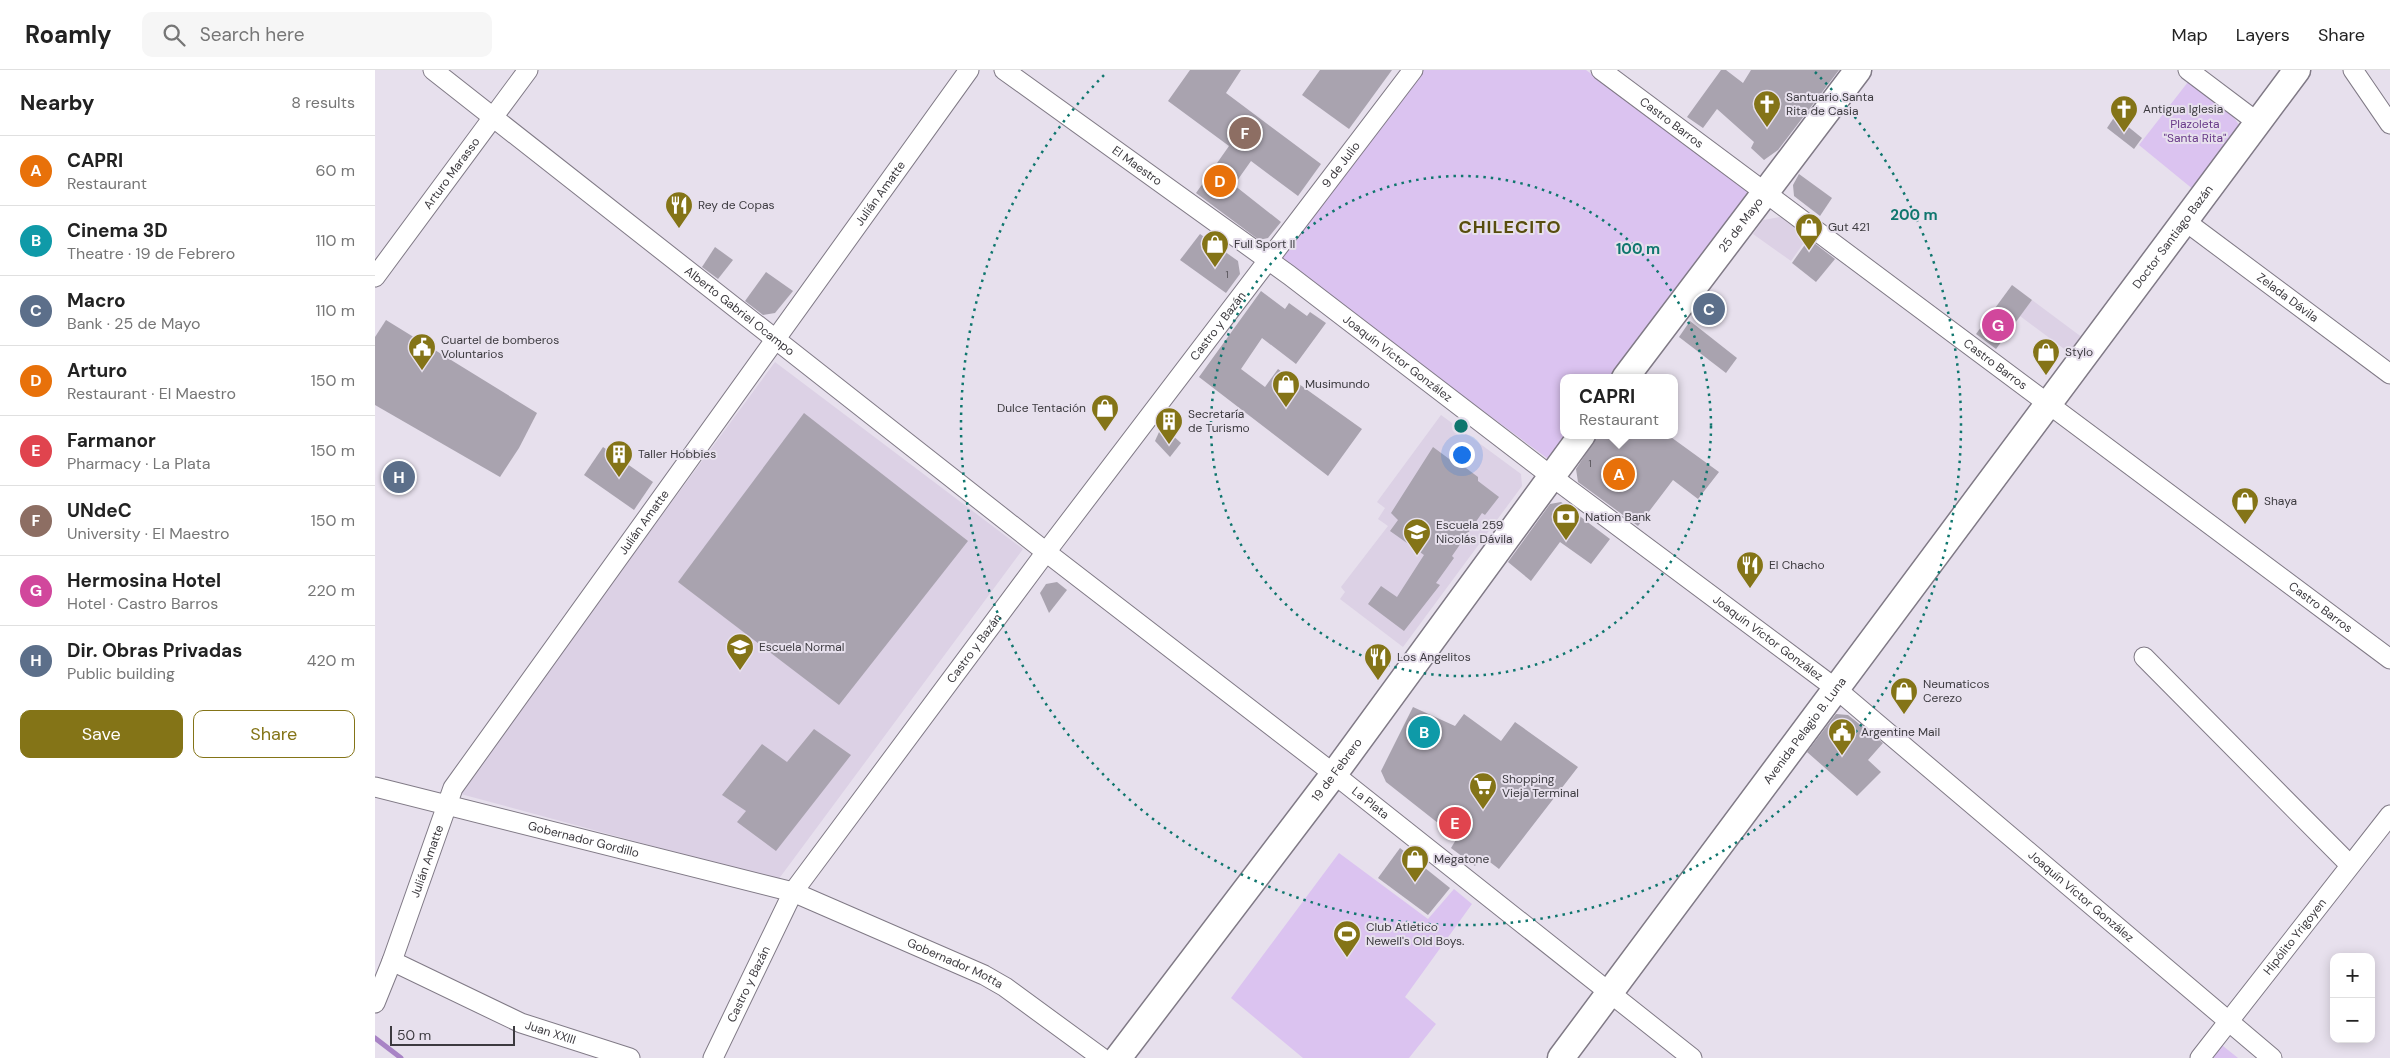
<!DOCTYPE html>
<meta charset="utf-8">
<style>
:root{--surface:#fff;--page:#f6f6f6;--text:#222;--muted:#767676;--line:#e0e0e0;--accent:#847417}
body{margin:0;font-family:"DM Sans",sans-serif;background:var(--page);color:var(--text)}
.controls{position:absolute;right:15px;bottom:15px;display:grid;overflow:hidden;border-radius:10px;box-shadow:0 2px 12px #0003}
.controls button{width:45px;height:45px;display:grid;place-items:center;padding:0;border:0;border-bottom:1px solid var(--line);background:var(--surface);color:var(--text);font:25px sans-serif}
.scale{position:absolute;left:15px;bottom:12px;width:125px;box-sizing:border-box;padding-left:5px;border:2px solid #3c3a3f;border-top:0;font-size:14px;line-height:18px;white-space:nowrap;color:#3c3a3f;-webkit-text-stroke:4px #e7e0ed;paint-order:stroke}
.you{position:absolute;left:1086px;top:384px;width:18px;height:18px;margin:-12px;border:4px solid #fff;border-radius:50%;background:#1a73e8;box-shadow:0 0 0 8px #1a73e833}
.badge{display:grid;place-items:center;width:32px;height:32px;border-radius:50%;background:var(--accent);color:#fff;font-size:16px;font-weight:700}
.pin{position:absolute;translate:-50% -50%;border:2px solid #fff;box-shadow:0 1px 5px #0006}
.popup{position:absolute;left:1185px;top:304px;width:118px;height:65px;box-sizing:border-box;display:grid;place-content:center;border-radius:10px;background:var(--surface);filter:drop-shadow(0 1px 4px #0005);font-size:16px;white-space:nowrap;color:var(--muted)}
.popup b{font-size:19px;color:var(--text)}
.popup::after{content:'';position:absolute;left:50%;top:100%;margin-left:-10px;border:10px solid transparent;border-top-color:var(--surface)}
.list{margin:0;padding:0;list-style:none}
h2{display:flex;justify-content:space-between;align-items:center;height:65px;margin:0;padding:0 20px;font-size:21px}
h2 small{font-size:16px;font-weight:400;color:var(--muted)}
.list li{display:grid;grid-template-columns:32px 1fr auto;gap:15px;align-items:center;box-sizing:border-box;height:70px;padding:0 20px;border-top:1px solid var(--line)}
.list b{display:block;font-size:19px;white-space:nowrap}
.list p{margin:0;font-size:16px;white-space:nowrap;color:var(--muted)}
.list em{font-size:16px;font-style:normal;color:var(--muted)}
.actions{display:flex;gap:10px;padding:15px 20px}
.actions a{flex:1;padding:11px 0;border:1px solid var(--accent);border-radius:10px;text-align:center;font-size:18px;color:var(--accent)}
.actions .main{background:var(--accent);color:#fff}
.icon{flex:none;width:28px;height:28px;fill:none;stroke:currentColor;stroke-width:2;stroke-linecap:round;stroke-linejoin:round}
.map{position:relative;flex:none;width:2015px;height:988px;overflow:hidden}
header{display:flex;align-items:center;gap:30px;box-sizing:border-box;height:70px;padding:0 25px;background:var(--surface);border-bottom:1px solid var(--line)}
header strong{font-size:24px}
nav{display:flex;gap:28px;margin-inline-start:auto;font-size:18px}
.search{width:350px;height:45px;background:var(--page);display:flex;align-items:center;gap:12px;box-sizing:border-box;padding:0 18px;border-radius:10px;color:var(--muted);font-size:19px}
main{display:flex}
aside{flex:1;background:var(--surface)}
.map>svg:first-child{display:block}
</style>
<header>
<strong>Roamly</strong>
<div class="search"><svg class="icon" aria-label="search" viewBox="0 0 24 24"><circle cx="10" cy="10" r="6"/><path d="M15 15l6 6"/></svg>Search here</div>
<nav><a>Map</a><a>Layers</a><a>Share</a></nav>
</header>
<main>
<aside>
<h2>Nearby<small>8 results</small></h2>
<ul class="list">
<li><span class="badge" style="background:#e8710a">A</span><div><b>CAPRI</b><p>Restaurant</p></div><em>60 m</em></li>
<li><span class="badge" style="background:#0f9aa8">B</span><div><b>Cinema 3D</b><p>Theatre · 19 de Febrero</p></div><em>110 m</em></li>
<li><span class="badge" style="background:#5c6f8a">C</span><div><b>Macro</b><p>Bank · 25 de Mayo</p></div><em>110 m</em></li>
<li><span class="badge" style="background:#e8710a">D</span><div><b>Arturo</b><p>Restaurant · El Maestro</p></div><em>150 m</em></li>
<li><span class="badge" style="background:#e0444e">E</span><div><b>Farmanor</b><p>Pharmacy · La Plata</p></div><em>150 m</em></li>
<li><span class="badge" style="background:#8d6e63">F</span><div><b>UNdeC</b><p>University · El Maestro</p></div><em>150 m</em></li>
<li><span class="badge" style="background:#d1479c">G</span><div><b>Hermosina Hotel</b><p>Hotel · Castro Barros</p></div><em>220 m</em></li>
<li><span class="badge" style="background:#5c6f8a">H</span><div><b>Dir. Obras Privadas</b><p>Public building</p></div><em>420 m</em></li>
</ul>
<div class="actions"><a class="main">Save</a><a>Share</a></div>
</aside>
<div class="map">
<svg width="2015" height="988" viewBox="0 0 2015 988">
<rect width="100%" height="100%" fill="#e7e0ed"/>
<g fill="#dcd1e5">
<path d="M1405,147l28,20 -17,24 -38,-27 10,-14z"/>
<path d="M1657,230l51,38 -12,16 -51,-38z"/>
<path d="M400,292l248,187 -245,331 -321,-87z"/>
<path d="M1066,345l80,59 1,12 -119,161 -63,-48 5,-7 -4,-5 47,-61 -10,-7 7,-11 -8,-6z"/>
</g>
<g fill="#dbc3f0">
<path d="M1046,0h165l165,122 -138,186h-49v57h7l-20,26 -272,-200z"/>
<path d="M1813,12l44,33 8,11 -46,64 -55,-45z"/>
<path d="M964,783l89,66 26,-30 18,15 -67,93 31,27 -27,34h-106l-72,-60z"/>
<path d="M1843,972l20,16h-33z"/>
</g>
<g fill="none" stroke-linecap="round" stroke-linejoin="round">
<path stroke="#a883c5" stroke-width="5" d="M0,968l26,20"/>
</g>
<g fill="#a9a3af">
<path d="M815,0h51l-15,23 95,71 -23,32 -47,-35 -17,24 47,37 -13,16 -9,2 -63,-47 33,-47 -61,-45z"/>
<path d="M945,0h72l-43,59 -47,-34z"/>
<path d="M1346,0h5l17,13 8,-13h88l-61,80 -14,10 -13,-12 3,-6 -37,-33 -14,19 -16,-11z"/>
<path d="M1740,46l27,22 -8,11 -27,-21z"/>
<path d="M1424,104l33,24 -12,18 -26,-20 -1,-11z"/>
<path d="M825,164l38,27 2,13 -14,19 -46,-33z"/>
<path d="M1434,169l26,20 -19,23 -24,-19z"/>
<path d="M340,177l18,13 -15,19 -16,-12z"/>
<path d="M391,202l27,19 -18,22 -12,2 -18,-14z"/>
<path d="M1637,215l20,15 -36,49 -20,-15z"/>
<path d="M886,221l24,18 4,-6 18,13 3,-4 16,11 -30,41 -34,-26 -21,31 24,18 13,-18 84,60 -34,47 -129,-99z"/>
<path d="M11,250l151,93 -18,35 -19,29 -125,-72v-68z"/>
<path d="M1315,251l47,37 -11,15 -47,-36z"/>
<path d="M429,343l164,128 -129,164 -161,-123z"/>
<path d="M784,362l11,1 11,10 -11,14 -15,-16z"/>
<path d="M1223,365h70l51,37 -21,27 -25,-19 -35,46 -60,-44 -2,-13z"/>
<path d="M228,377l50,35 -19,28 -50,-35z"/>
<path d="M1058,377l23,17 2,-2 20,15v4l21,16 -14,18 -3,-2 -30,43 2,2 -18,25 4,2 -36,46 -36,-27 13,-18 16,11 27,-42 -34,-24 8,-11 -7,-7z"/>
<path d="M1186,432l49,37 -19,25 -31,-22 -29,39 -23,-19 42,-58z"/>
<path d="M682,512l10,8 -18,23 -9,-20 6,-9z"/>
<path d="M1038,637l42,19 9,-12 37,27 14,-19 63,45 -79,102 -17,-13 -7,10 -24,-18 6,-10 -71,-56 -5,-11z"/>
<path d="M1461,644l12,1 35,28 -15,17 13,12 -24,24 -50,-44z"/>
<path d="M439,659l37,26 -75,96 -39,-29 9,-11 -24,-16 40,-51 25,18z"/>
<path d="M1025,778l50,40 -22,27 -50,-37z"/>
</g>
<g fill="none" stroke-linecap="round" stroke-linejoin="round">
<g stroke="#807a86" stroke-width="21">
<g id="street">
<path id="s1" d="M58,0l613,482 288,222 358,284"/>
<path id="s2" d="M629,0l285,205 262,201 284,212 437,370"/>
<path id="s3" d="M1226,0l789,589"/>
<path d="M1813,0l69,52"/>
<path d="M1978,0l37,54"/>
<path id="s4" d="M1810,151l205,153"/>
<path id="s5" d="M0,207l153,-207"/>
<path d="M1769,587l206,208"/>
<path id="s6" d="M0,717l418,105 191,83 21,12 97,71"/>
<path id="s7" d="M17,891l129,62 109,35"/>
<path id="s8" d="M0,933l17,-42 61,-173 516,-718"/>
<path id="s9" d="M338,988l80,-166 253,-340 367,-482"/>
<path id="s10" d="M1825,988l190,-243"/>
</g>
</g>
<g stroke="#807a86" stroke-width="29">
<g id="secondary">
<path id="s11" d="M1250,308l233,-308"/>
<path id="s12" d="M743,988l216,-284 248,-339"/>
<path id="s13" d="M1186,988l736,-988"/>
</g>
</g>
<use href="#street" stroke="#fff" stroke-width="19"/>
<use href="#secondary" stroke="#fff" stroke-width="26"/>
</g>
<g fill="none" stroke="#0f766e" stroke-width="2.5" stroke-dasharray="2.5 5">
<circle cx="1086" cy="356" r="250"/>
<path d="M1440 2A500 500 0 1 1 732 2"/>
</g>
<defs>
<g id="church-pin" transform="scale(1.4375)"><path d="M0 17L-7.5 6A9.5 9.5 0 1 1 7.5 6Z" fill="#847417" stroke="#e7e0ed"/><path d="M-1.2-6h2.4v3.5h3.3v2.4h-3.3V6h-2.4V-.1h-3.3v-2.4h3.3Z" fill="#fff"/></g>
<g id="restaurant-pin" transform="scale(1.4375)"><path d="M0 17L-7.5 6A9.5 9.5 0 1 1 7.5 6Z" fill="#847417" stroke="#e7e0ed"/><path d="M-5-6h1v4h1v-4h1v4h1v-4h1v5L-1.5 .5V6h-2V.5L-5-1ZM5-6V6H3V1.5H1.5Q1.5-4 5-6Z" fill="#fff"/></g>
<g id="shop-pin" transform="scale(1.4375)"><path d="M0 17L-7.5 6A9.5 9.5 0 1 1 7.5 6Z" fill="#847417" stroke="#e7e0ed"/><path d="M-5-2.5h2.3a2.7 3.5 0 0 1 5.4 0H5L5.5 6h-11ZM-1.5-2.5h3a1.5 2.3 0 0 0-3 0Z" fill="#fff"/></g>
<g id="civic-pin" transform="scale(1.4375)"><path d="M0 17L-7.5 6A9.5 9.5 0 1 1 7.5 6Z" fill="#847417" stroke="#e7e0ed"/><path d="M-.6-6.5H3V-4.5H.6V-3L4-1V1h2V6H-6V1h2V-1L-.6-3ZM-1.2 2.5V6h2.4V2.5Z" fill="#fff"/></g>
<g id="building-pin" transform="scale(1.4375)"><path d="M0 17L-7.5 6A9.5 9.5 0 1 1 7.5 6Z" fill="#847417" stroke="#e7e0ed"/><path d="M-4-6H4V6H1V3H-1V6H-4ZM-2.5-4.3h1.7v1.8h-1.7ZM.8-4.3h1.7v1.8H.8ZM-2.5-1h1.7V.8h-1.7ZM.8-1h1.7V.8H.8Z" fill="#fff"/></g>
<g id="bank-pin" transform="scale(1.4375)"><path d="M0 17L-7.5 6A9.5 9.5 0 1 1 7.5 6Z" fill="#847417" stroke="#e7e0ed"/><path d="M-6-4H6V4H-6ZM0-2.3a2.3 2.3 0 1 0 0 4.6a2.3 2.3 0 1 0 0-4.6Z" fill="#fff"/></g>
<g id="school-pin" transform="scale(1.4375)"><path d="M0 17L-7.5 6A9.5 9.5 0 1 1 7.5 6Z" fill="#847417" stroke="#e7e0ed"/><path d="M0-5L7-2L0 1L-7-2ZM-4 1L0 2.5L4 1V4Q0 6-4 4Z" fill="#fff"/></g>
<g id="supermarket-pin" transform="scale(1.4375)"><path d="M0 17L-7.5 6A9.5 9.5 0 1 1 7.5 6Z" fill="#847417" stroke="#e7e0ed"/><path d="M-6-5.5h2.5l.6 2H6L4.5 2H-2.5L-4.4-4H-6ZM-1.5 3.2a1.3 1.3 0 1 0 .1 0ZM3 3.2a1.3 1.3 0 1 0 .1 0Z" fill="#fff"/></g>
<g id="stadium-pin" transform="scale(1.4375)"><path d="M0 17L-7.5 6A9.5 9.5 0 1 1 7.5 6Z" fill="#847417" stroke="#e7e0ed"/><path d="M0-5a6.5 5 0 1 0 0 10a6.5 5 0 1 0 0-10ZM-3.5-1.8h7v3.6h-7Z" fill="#fff"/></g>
</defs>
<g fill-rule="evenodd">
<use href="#church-pin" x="1392" y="34"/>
<use href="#church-pin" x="1749" y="39"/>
<use href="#restaurant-pin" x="304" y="135"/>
<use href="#shop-pin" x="1434" y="157"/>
<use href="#shop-pin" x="840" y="174"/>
<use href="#civic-pin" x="47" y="277"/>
<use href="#shop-pin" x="1671" y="282"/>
<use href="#shop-pin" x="911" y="314"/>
<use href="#shop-pin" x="730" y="338"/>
<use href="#building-pin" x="794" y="351"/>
<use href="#building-pin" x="244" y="384"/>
<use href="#shop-pin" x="1870" y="431"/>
<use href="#bank-pin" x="1191" y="447"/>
<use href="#school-pin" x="1042" y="462"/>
<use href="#restaurant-pin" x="1375" y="495"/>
<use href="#school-pin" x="365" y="577"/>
<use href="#restaurant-pin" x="1003" y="587"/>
<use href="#shop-pin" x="1529" y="621"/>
<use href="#civic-pin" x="1467" y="662"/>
<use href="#supermarket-pin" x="1108" y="716"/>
<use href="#shop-pin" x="1040" y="789"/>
<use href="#stadium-pin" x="972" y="864"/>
</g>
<g text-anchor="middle" stroke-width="4" stroke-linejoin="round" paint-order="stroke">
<g font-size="10" fill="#57545b">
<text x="852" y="208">1</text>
<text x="1215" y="397">1</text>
</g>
<g font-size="12" fill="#3c3a3f" stroke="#e7e0ed" text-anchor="start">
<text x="1411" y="31">Santuario Santa<tspan x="1411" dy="14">Rita de Casia</tspan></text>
<text x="1768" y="43">Antigua Iglesia</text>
<text x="323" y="139">Rey de Copas</text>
<text x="1453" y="161">Gut 421</text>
<text x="859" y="178">Full Sport II</text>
<text x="66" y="274">Cuartel de bomberos<tspan x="66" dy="14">Voluntarios</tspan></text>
<text x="1690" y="286">Stylo</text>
<text x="930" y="318">Musimundo</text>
<text x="711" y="342" text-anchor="end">Dulce Tentación</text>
<text x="813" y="348">Secretaría<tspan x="813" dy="14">de Turismo</tspan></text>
<text x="263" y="388">Taller Hobbies</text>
<text x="1889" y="435">Shaya</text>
<text x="1210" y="451">Nation Bank</text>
<text x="1061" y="459">Escuela 259<tspan x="1061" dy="14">Nicolás Dávila</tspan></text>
<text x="1394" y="499">El Chacho</text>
<text x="384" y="581">Escuela Normal</text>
<text x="1022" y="591">Los Angelitos</text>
<text x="1548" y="618">Neumaticos<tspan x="1548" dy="14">Cerezo</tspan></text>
<text x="1486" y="666">Argentine Mail</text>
<text x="1127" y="713">Shopping<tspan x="1127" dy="14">Vieja Terminal</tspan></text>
<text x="1059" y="793">Megatone</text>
<text x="991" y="861">Club Atletico<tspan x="991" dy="14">Newell's Old Boys.</tspan></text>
</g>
<g font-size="12" fill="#3c3a3f" stroke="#e7e0ed">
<text dy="4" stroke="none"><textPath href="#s3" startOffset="88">Castro Barros</textPath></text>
<text dy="4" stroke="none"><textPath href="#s2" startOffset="164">El Maestro</textPath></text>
<text dy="4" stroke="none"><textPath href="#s9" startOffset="1095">9 de Julio</textPath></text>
<text dy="4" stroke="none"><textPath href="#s5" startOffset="129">Arturo Marasso</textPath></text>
<text dy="4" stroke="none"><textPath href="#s8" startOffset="961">Julián Amatte</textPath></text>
<text dy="4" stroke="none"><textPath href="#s11" startOffset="192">25 de Mayo</textPath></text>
<text dy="4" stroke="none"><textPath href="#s13" startOffset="1024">Doctor Santiago Bazán</textPath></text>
<text dy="4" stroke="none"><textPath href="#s4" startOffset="128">Zelada Dávila</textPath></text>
<text dy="4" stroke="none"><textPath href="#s1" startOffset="390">Alberto Gabriel Ocampo</textPath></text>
<text dy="4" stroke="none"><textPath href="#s9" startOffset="892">Castro y Bazán</textPath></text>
<text dy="4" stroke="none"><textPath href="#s2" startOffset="488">Joaquín Víctor González</textPath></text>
<text dy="4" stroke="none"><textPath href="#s3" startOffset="492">Castro Barros</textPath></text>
<text dy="4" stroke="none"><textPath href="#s8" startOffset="556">Julián Amatte</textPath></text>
<text dy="4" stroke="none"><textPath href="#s3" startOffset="898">Castro Barros</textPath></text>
<text dy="4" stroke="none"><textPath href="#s2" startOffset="952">Joaquín Víctor González</textPath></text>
<text dy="4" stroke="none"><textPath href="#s9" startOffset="488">Castro y Bazán</textPath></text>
<text dy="4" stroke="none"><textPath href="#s13" startOffset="408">Avenida Pelagio B. Luna</textPath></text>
<text dy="4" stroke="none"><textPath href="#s12" startOffset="362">19 de Febrero</textPath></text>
<text dy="4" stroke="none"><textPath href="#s1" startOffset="1190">La Plata</textPath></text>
<text dy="4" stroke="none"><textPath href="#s6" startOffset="215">Gobernador Gordillo</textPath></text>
<text dy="4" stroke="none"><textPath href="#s8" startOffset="151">Julián Amatte</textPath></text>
<text dy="4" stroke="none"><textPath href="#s2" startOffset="1358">Joaquín Víctor González</textPath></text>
<text dy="4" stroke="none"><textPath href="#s10" startOffset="154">Hipólito Yrigoyen</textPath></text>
<text dy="4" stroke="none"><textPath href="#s6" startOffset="608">Gobernador Motta</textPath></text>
<text dy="4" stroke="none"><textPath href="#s9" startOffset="82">Castro y Bazán</textPath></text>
<text dy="4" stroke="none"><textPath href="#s7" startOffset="174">Juan XXIII</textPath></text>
</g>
<g font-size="12" fill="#683988" stroke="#e7e0ed">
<text x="1820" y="58">Plazoleta<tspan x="1820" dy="14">"Santa Rita"</tspan></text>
</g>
<g font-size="18" font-weight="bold" letter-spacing="1" fill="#584d0e" stroke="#e7e0ed">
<text x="1135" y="163">CHILECITO</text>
</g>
</g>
<circle cx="1086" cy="356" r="8" fill="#0f766e" stroke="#e7e0ed" stroke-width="2.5"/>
<g font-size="15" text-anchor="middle" font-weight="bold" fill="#0f766e" stroke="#e7e0ed" stroke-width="4" stroke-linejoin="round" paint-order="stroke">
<text x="1539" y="150">200 m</text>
<text x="1263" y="184">100 m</text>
</g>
</svg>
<div class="controls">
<button>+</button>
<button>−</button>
</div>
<div class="scale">50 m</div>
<div class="you"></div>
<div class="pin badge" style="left:1244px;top:404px;background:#e8710a">A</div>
<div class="popup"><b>CAPRI</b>Restaurant</div>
<div class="pin badge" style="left:1049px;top:662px;background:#0f9aa8">B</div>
<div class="pin badge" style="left:1334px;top:239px;background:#5c6f8a">C</div>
<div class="pin badge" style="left:845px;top:111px;background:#e8710a">D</div>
<div class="pin badge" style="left:1080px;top:753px;background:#e0444e">E</div>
<div class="pin badge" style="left:870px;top:63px;background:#8d6e63">F</div>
<div class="pin badge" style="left:1623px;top:255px;background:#d1479c">G</div>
<div class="pin badge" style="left:24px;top:407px;background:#5c6f8a">H</div>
</div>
</main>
